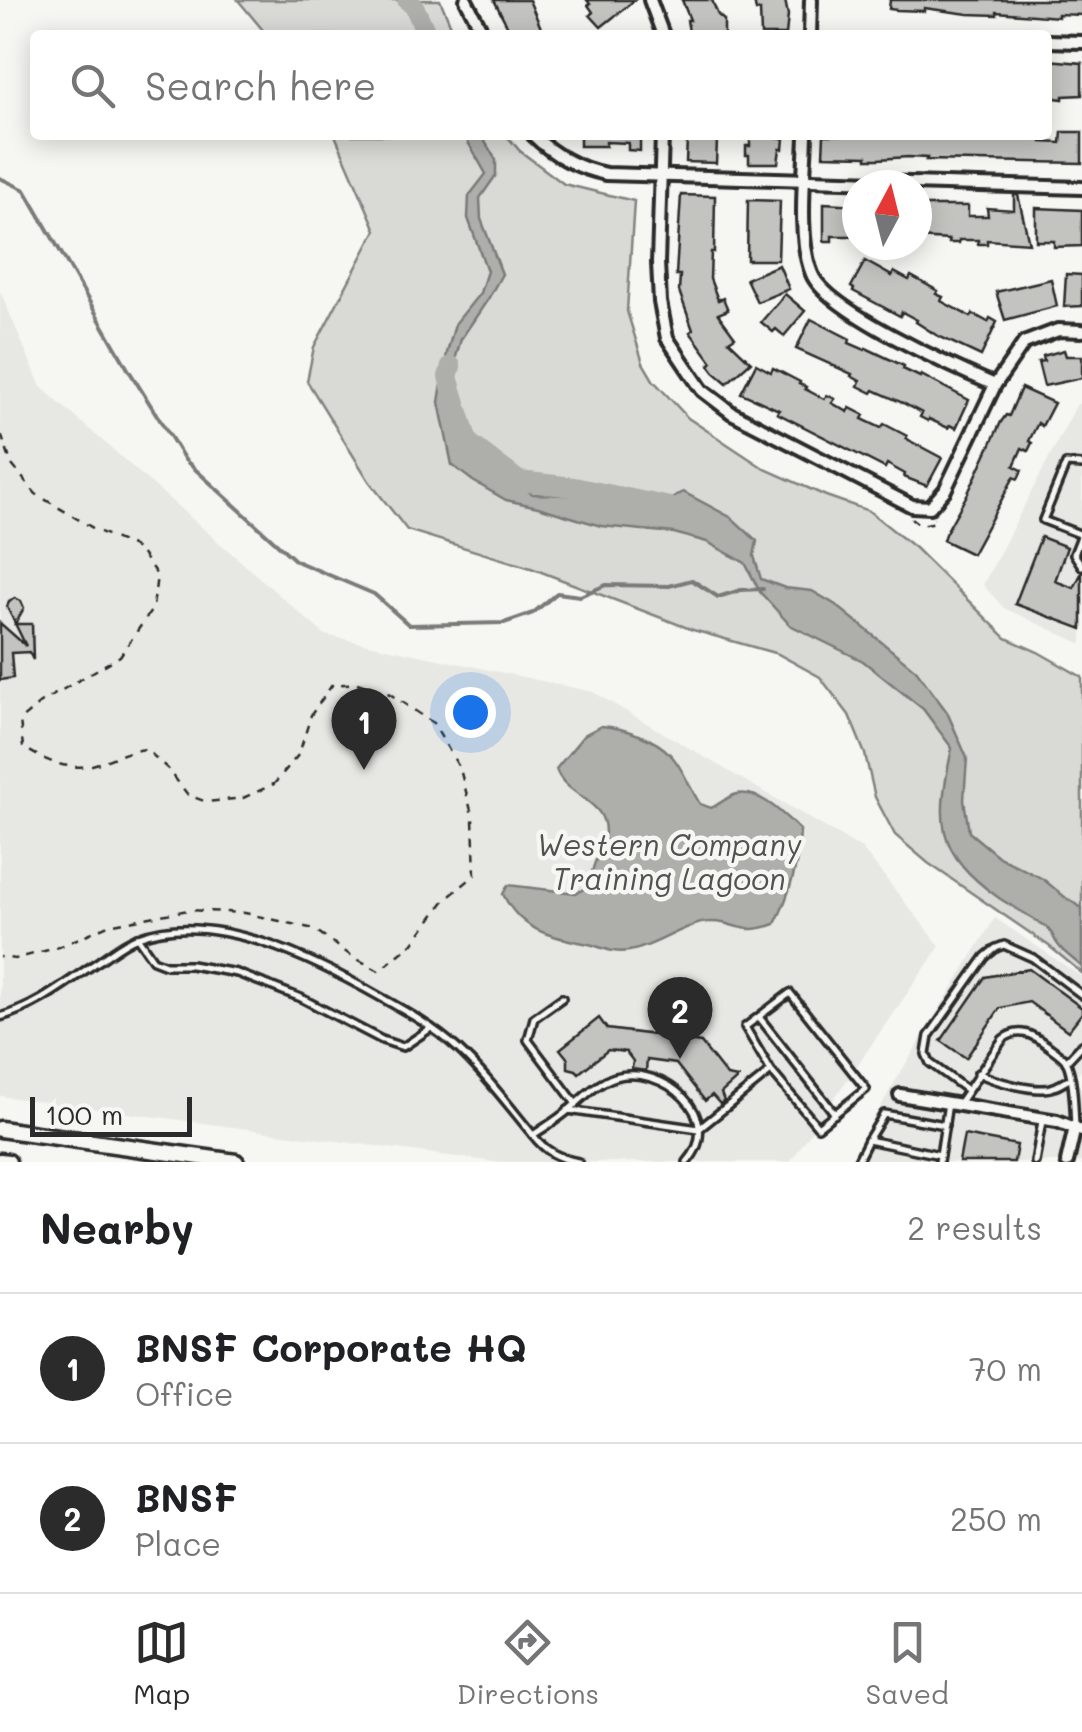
<!DOCTYPE html>
<style>
:root{--surface:#fff;--page:#f2f2f2;--text:#202124;--muted:#757577;--line:#e0e0e0;--accent:#2b2b2b}
body{margin:0;font-family:Mali,sans-serif;background:var(--page);color:var(--text)}
.compass{position:absolute;left:842px;top:170px;width:90px;height:90px;border-radius:50%;background:var(--surface);box-shadow:0 5px 25px #0003;rotate:7deg}
.scale{position:absolute;left:30px;bottom:25px;width:162px;box-sizing:border-box;padding-left:10px;border:5px solid #2b2b2b;border-top:0;font-size:28px;line-height:35px;white-space:nowrap;color:#2b2b2b;-webkit-text-stroke:8px #f6f6f2;paint-order:stroke}
.you{position:absolute;left:470px;top:712px;width:35px;height:35px;margin:-25px;border:8px solid #fff;border-radius:50%;background:#1a73e8;box-shadow:0 0 0 15px #1a73e833}
.badge{display:grid;place-items:center;width:65px;height:65px;border-radius:50%;background:var(--accent);color:#fff;font-size:32px;font-weight:700}
.pin{position:absolute;translate:-50% -82px;filter:drop-shadow(0 2px 5px #0008)}
.pin::after{content:'';position:absolute;top:52px;width:35px;height:30px;background:inherit;clip-path:polygon(0 0,100% 0,50% 100%)}
.list{margin:0;padding:0;list-style:none}
h2{display:flex;justify-content:space-between;align-items:center;height:130px;margin:0;padding:0 40px;font-size:42px}
h2 small{font-size:32px;font-weight:400;color:var(--muted)}
.list li{display:grid;grid-template-columns:65px 1fr auto;gap:30px;align-items:center;box-sizing:border-box;height:150px;padding:0 40px;border-top:2px solid var(--line)}
.list b{display:block;font-size:38px;white-space:nowrap}
.list p{margin:0;font-size:32px;white-space:nowrap;color:var(--muted)}
.list em{font-size:32px;font-style:normal;color:var(--muted)}
.icon{flex:none;width:55px;height:55px;fill:none;stroke:currentColor;stroke-width:2;stroke-linecap:round;stroke-linejoin:round}
.map{position:relative;flex:none;width:1082px;height:1162px;overflow:hidden}
.search{position:absolute;background:var(--surface);box-shadow:0 5px 25px #0003;left:30px;right:30px;top:30px;height:110px;display:flex;align-items:center;gap:25px;box-sizing:border-box;padding:0 35px;border-radius:10px;color:var(--muted);font-size:38px}
.sheet{height:430px;background:var(--surface)}
nav{display:flex;justify-content:space-around;align-items:center;box-sizing:border-box;height:140px;border-top:2px solid var(--line);background:var(--surface);font-size:28px;color:var(--muted)}
nav a{display:grid;justify-items:center;gap:5px}
nav .on{color:var(--accent)}
.map>svg:first-child{display:block}
</style>
<div class="map">
<svg width="1082" height="1162" viewBox="0 0 1082 1162">
<rect width="100%" height="100%" fill="#f6f6f2"/>
<filter id="ink" filterUnits="userSpaceOnUse"><feTurbulence type="fractalNoise" baseFrequency=".01" numOctaves="2"/><feDisplacementMap in="SourceGraphic" scale="20" xChannelSelector="R" yChannelSelector="G"/><feConvolveMatrix kernelMatrix="1 2 1 2 8 2 1 2 1" color-interpolation-filters="sRGB"/></filter>
<g filter="url(#ink)">
<g fill="#e7e7e3">
<path d="M0,291l41,96 284,248 268,57 269,157 78,97 -150,216h-295l-495,-66z"/>
<path d="M1077,404h5v240l-78,-36 -21,-23z"/>
<path d="M995,918l87,59v91l-7,10 7,12v72h-231l39,-72z"/>
</g>
<g fill="#d9d9d5" stroke="#828280" stroke-width="2.5">
<path d="M238,0h202l15,35h-188z"/>
<path d="M335,135h171l14,16 44,33 70,17 -7,110 16,52 10,17 35,38 77,51 61,27 43,15 46,37 91,90 32,14 44,25v296l-33,-27 -121,-83 -33,-28 -20,-38 -10,-43 -16,-39 -29,-38 -42,-23 -85,-24 -162,-62 -124,-38 -38,-49 -62,-100 7,-34 62,-117z"/>
</g>
<g fill="#aeaeab" stroke="#7a7a78" stroke-width="2.5">
<path d="M464,135h17l15,25v15l-16,23 1,21 21,55 -14,25 -27,40 -7,25 -3,44 16,37 29,27 37,22 64,2 17,5 53,1 16,-10 49,26 25,23 -3,15 7,23 24,9 27,3 24,14 80,65 31,42 20,46 -3,42 5,32 30,25 44,22 23,19 16,10v59c-7,-7 -17,-13 -23,-21 -6,-7 -6,-14 -13,-19 -15,-11 -32,-19 -47,-29 -66,-47 -62,-78 -47,-150l-29,-39 -60,-48 -73,-36 -30,-33 -15,-29 -38,-21 -33,-9 -73,-7 -63,-19 -32,-7 -33,-19 -21,-16 -13,-63 8,-49 8,-29 25,-31 7,-22 -19,-53 1,-22 17,-22z"/>
<path d="M601,726c15,1 25,4 38,9 40,15 41,36 61,69l11,4c7,-3 15,-10 23,-13 24,-8 50,20 66,35 -1,34 -10,64 -25,94 -35,14 -44,-7 -74,-1 -25,6 -47,24 -72,28 -19,3 -28,-5 -45,-8 -36,-7 -64,-13 -81,-49l5,-9 68,8 12,-6c3,-11 5,-22 10,-32 1,-5 5,-11 6,-15 8,-41 -38,-41 -48,-71l28,-34z"/>
</g>
<g fill="none" stroke-linecap="round" stroke-linejoin="round">
<path stroke="#7a7a78" stroke-width="4" d="M0,178l25,12 103,179 57,91 111,101 78,33 35,31 95,-2 29,-10 24,-20 23,3 26,-11 63,1 23,-6 26,17 23,-7 22,-1"/>
<g stroke="#aeaeab" stroke-width="20">
<path d="M407,0l7,6 13,29"/>
<path d="M451,366l-3,11 20,65 51,39 55,6 96,20"/>
</g>
</g>
<g fill="#c3c3c0" stroke="#2b2b2b" stroke-width="2.5">
<path d="M494,0h35l15,35h-32z"/>
<path d="M587,0h48l-34,27 -11,-12 3,-3 -5,-7 2,-1z"/>
<path d="M682,0h30l6,15 6,5v15h-25l-1,-4 -9,1 -2,-12h3z"/>
<path d="M754,0h31l3,15 -2,20h-25l-1,-25 -4,1z"/>
<path d="M890,0h192v15l-24,-1v3l-61,-5v3l-29,-1 -44,-6v3l-27,-1 -8,-1z"/>
<path d="M1047,60l35,3v32l-19,1v3l-9,-1v-3h-7z"/>
<path d="M1062,132h20v31l-156,-3 1,-2 -19,-1 -30,2h-11v-3l-44,-1 1,-20h218v7l19,1z"/>
<path d="M580,135h60v16l-12,-1v-7l-22,-1v4h-26z"/>
<path d="M750,137l34,1 -1,11h-3l-2,14h-29v-8h-3v-9h4z"/>
<path d="M687,140l30,1 -1,22 -30,-1z"/>
<path d="M681,195l34,1 -1,56h-3l-1,27 8,21 5,-2 5,12 -10,4 17,23 -6,4 22,21 -24,21 -13,-11 -5,-7 3,-3 -22,-30 3,-2 -14,-39 1,-16h-4z"/>
<path d="M1014,195h4l11,48 -42,-3v4h-9v-4h-19v3h-10v-3l-32,-2v-32h51v10h20l-1,-8 27,2z"/>
<path d="M748,200l32,1 -2,59h-31z"/>
<path d="M824,203l33,2v31h-25v5h-8z"/>
<path d="M1036,208l46,2v36l-28,1v-6h-18z"/>
<path d="M865,261l27,15 2,-4 15,8 2,-4 27,15 -2,3 7,3 -2,4 30,16 2,-3 15,8 2,-4 7,4 -16,34 -45,-21 -20,-13 1,-2 -15,-8 -2,4 -47,-25 1,-2 -3,-2z"/>
<path d="M779,265l10,24 -32,13 -11,-23z"/>
<path d="M1066,274l16,1v31l-18,1z"/>
<path d="M1051,279l6,27 -52,14 -9,-28z"/>
<path d="M785,294l20,17 -21,25 -8,-7 -3,3 -12,-10z"/>
<path d="M811,319l39,20 -1,4 16,7 1,-2 38,18 -1,3 17,8 1,-2 48,25 -13,28 -6,-3 -2,3 -19,-9 -1,2 -8,-4 2,-4 -19,-10 -29,-13 -2,3 -14,-7 2,-5 -9,-5 1,-2 -56,-25z"/>
<path d="M1064,350l2,6h16v22l-38,8 -6,-24 6,-1 -1,-5z"/>
<path d="M756,364l15,8 2,-4 27,14 -1,2 7,3 -1,2 19,10 3,-4 8,4 -3,4 16,9 2,-4 14,7 -2,4 19,9 3,-4 23,12 -1,2 6,4 30,16 -15,28 -23,-9 1,-3 -18,-10 -2,4 -108,-55 2,-3 -38,-17z"/>
<path d="M1021,388l33,15 -12,23 -4,-3 -9,18 3,2 -4,8 -6,-3 -8,18 8,4 -4,9 -4,-2 -42,77 -29,-14 2,-6 23,-41 33,-71 5,-7 3,1z"/>
<path d="M1041,537l26,10 -12,34 19,7 8,-16v57l-67,-25z"/>
<path d="M15,598l6,3 3,7 -9,16h17l1,36 -4,-8 -18,1 2,25 -13,2v-57l26,23 -19,-39 2,-6z"/>
<path d="M1029,969l53,39v5l-14,18 -39,-29 -29,6 -34,50 -25,-17 44,-64z"/>
<path d="M599,1018l8,11 56,7v-3l24,3v5l14,2 26,33 11,2 -17,15 3,8 -4,3 -8,-9 -7,6 -29,-37 -29,-4 -1,11 -14,-2 1,-8 -7,-9 -18,-2 -29,23 -3,-3 -8,-2v-9l-8,-10z"/>
<path d="M964,1135l53,10 -3,17h-55z"/>
</g>
<g fill="none" stroke-linecap="round" stroke-linejoin="round">
<g stroke="#2b2b2b" stroke-width="12">
<g id="lane">
<path d="M1082,534l-8,20 8,12"/>
<path d="M1082,535l-39,-15 23,-56 16,1"/>
<path d="M137,937l16,23 13,5h25l46,8 64,25 81,42 21,7 28,-19"/>
<path d="M562,998l-28,20 -6,22 48,64"/>
<path d="M0,1017c37,-10 67,-35 99,-56 12,-8 25,-19 39,-24 76,-29 179,24 244,61 27,15 53,30 76,51 28,26 51,57 75,86"/>
<path d="M759,1017l76,97"/>
<path d="M1066,1062l16,-17"/>
<path d="M978,1073c16,8 59,21 76,14 6,-2 11,-6 16,-8"/>
<path d="M967,1090l-37,-27 -4,-9 3,-18 56,-79 11,-9 8,-3 29,13 49,37"/>
<path d="M960,1102l43,-63c16,-12 29,-5 44,6 5,4 15,10 19,16 8,15 8,49 9,66"/>
<path d="M568,1110l131,19 72,-58 -26,-44 45,-34 76,96 -48,38 -47,-56"/>
<path d="M940,1155l-72,-15 16,-26 61,11"/>
<path d="M578,1162c-20,-4 -33,-11 -45,-27 11,-7 22,-14 32,-22 15,-12 31,-30 50,-36 47,-14 112,40 72,85"/>
<path d="M857,1162l11,-22"/>
<path d="M939,1162l9,-59"/>
<path d="M1035,1162l7,-41"/>
</g>
</g>
<g stroke="#2b2b2b" stroke-width="18">
<g id="street">
<path d="M466,0l18,35"/>
<path d="M650,0l13,35"/>
<path d="M810,35l1,-35"/>
<path d="M1047,41l35,1"/>
<path d="M533,135c21,21 44,33 73,39l476,14"/>
<path d="M662,135l-4,128 2,39 7,36 18,27 17,25 30,23 180,93 18,1 15,-17 50,-105 29,-42 34,-13 24,1"/>
<path d="M806,135c-1,39 -9,103 6,139 15,37 143,94 183,111"/>
<path d="M900,1095l157,26 25,10"/>
<path d="M1067,1162l8,-35"/>
</g>
</g>
<g stroke="#2b2b2b" stroke-width="21">
<g id="secondary">
<path d="M0,1129l236,33"/>
<path d="M0,1161l8,1"/>
</g>
</g>
<g stroke="#2b2b2b" stroke-width="2.5" stroke-dasharray="8 8" stroke-linecap="butt">
<path d="M0,436l2,1 10,28 24,29 60,36 42,19 19,26 -4,33 -33,48 -80,47 -20,17 3,27c20,13 44,24 69,18 19,-5 33,-14 54,-16l22,20 20,26 19,7 36,-4 31,-14 25,-30 12,-39 21,-30 25,-2 33,11 43,29 27,46 13,49 2,57 -30,25 -33,44 -33,27 -29,-16 -36,-26 -69,-16 -57,-3 -80,15 -49,22 -44,12 -15,-2"/>
<path d="M911,518l9,7 16,-3 -2,-4"/>
</g>
<use href="#lane" stroke="#f6f6f2" stroke-width="5"/>
<use href="#street" stroke="#f6f6f2" stroke-width="10"/>
<use href="#secondary" stroke="#f6f6f2" stroke-width="14"/>
</g>
</g>
<g text-anchor="middle" stroke-width="9" stroke-linejoin="round" paint-order="stroke">
<g font-size="30" font-style="italic" fill="#525251" stroke="#f6f6f2">
<text x="669" y="856">Western Company<tspan x="669" dy="34">Training Lagoon</tspan></text>
</g>
</g>
</svg>
<svg class="compass" viewBox="-18 -18 36 36"><path d="M0-13l5 13h-10z" fill="#e53935"/><path d="M0 13l5-13h-10z" fill="#757577"/></svg>
<div class="scale">100 m</div>
<div class="you"></div>
<div class="pin badge" style="left:364px;top:770px">1</div>
<div class="pin badge" style="left:680px;top:1059px">2</div>
<div class="search"><svg class="icon" aria-label="search" viewBox="0 0 24 24"><circle cx="10" cy="10" r="6"/><path d="M15 15l6 6"/></svg>Search here</div>
</div>
<section class="sheet">
<h2>Nearby<small>2 results</small></h2>
<ul class="list">
<li><span class="badge">1</span><div><b>BNSF Corporate HQ</b><p>Office</p></div><em>70 m</em></li>
<li><span class="badge">2</span><div><b>BNSF</b><p>Place</p></div><em>250 m</em></li>
</ul>
</section>
<nav>
<a class="on"><svg class="icon" aria-label="map" viewBox="0 0 24 24"><path d="M3 6l6-2 6 2 6-2v14l-6 2-6-2-6 2zM9 4v14M15 6v14"/></svg>Map</a>
<a><svg class="icon" aria-label="directions" viewBox="0 0 24 24"><path d="M12 3l9 9-9 9-9-9zM9 14v-3h6M13 9l2 2-2 2"/></svg>Directions</a>
<a><svg class="icon" aria-label="saved" viewBox="0 0 24 24"><path d="M7 4h10v16l-5-4-5 4z"/></svg>Saved</a>
</nav>
